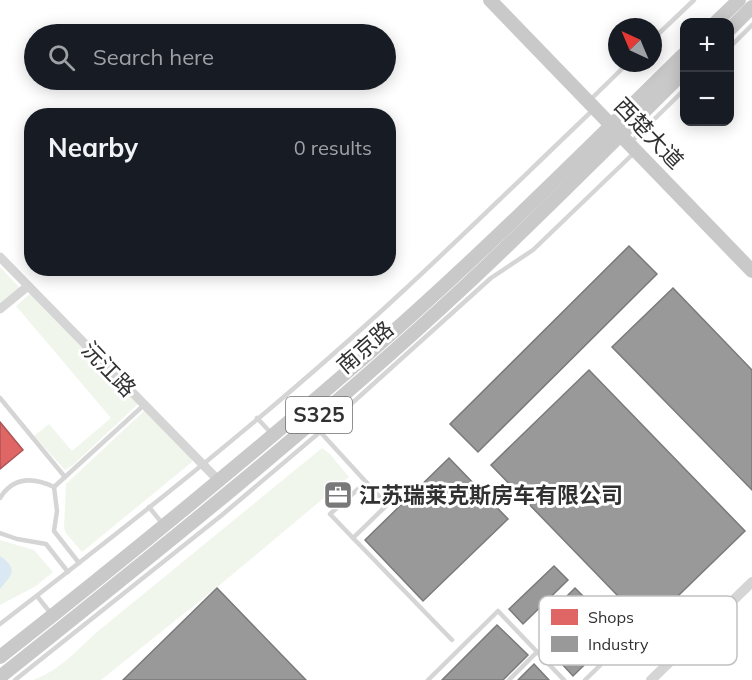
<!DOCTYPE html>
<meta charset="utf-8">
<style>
:root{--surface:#171b24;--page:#20242c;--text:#f1f3f6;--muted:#9ea1a6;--line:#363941}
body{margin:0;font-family:Mulish,"Noto Sans SC",sans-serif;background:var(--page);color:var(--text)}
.controls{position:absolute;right:18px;top:18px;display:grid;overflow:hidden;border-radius:12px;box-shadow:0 3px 15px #0003}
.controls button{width:54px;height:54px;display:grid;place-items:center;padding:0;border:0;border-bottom:2px solid var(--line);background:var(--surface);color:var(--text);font:30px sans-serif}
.compass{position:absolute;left:608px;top:18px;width:54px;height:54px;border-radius:50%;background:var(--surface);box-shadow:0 3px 15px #0003;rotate:316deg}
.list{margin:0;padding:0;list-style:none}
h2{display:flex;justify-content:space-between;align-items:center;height:78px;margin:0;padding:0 24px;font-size:26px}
h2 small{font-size:20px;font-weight:400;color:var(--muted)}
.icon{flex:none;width:33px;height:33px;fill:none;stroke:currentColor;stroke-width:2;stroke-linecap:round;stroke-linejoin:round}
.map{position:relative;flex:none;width:752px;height:680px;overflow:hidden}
.search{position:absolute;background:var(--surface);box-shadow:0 3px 15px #0003;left:24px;top:24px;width:372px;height:66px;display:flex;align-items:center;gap:15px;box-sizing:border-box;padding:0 21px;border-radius:33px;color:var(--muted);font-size:22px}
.panel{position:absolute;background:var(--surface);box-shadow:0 3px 15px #0003;left:24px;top:108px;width:372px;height:168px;border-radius:24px}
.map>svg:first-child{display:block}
</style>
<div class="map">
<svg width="752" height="680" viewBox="0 0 752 680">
<rect width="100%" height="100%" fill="#fff"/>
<g fill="#f1f6ed">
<path d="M0,267l20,21 -20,16z"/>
<path d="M32,292l107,111 -66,62 -8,5 -31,-34 15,-12 23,27 39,-33 -95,-112z"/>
<path d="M145,410l47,49v3l-110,90 -17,-20 -1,-5 2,-43z"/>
<path d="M322,448l8,6 19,23 -128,107 -120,96h-68c26,-9 44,-30 64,-48z"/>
<path d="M0,540l34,10 19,22 -17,14 -36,19z"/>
</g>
<path fill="#dae8f4" d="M0,556c19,13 12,19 0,33z"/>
<path fill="#e06666" stroke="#ac5656" stroke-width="1.5" d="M0,422l23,28 -23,19z"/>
<g fill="#999" stroke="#7a7a7a" stroke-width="1.5">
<path d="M629,246l28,28 -179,178 -28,-28z"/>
<path d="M673,288l79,82v120l-140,-143z"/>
<path d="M589,370l156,161 -98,95 -156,-161z"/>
<path d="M449,458l59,61 -85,82 -58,-61z"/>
<path d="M554,566l14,14 -45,44 -14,-15z"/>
<path d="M217,588l89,92h-183z"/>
<path d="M575,588l22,22 -28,27 -21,-22z"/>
<path d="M604,623l11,12 -42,41 -11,-12z"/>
<path d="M497,625l31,30 -25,25h-61z"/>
<path d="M534,664l15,16h-31z"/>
</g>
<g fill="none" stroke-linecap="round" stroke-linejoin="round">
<g stroke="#d5d5d5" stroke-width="4.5">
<path d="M653,39l41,-39"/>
<path d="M730,47l22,-22"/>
<path d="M589,101l39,-38"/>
<path d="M630,143l54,-53"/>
<path d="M0,398l65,79"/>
<path d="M257,418l15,16"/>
<path d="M313,424l74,81 -34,33 99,102"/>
<path d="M54,487l90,-82"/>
<path d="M54,487l3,24 -3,20 25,32"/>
<path d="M0,498c13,-21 33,-21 54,-11"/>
<path d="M149,507l13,16"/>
<path d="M0,533l17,6 29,5 22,28"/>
<path d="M353,538l-23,-24 36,-32"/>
<path d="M37,596l15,19"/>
<path d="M0,624c138,-106 275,-214 402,-332 65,-60 128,-122 191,-182"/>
<path d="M15,680l207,-165 98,-83 171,-154 42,-28 101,-97"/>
<path d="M428,680l70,-69 66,69"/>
<path d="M509,680l28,-28"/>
<path d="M585,680l37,-36"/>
</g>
<g stroke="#d5d5d5" stroke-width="9">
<path d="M0,257l219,224"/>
<path d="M0,309l28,-23"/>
</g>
<path stroke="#d5d5d5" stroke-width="10" d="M651,680l101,-98"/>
<g stroke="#c9c9c9" stroke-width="14">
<path d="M490,0l262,271"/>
<path d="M716,22l23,-22"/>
<path d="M730,29l22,-22"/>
<path d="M0,657c125,-98 248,-199 368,-303 110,-96 213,-199 316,-300"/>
<path d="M0,677c158,-126 316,-252 464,-390 75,-70 147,-143 220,-215"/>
</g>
</g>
<defs>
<g id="office-square" transform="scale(1.5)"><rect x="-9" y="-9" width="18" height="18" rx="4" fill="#797979" stroke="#fff"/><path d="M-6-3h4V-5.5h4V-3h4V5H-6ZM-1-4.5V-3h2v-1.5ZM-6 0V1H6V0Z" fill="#fff"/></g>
</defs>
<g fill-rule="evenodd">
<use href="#office-square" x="338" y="495"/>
</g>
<g text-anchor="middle" stroke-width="6" stroke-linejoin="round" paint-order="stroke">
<rect fill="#fff" stroke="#6f6f6f" stroke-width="1.5" x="286" y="397" width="66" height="36" rx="4.5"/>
<g font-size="21" font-weight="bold" fill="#313131">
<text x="319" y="422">S325</text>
</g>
<g font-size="22" fill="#313131" stroke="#fff">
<text transform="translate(649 133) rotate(46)" y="8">西楚大道</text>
<text transform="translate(365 347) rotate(-41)" y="8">南京路</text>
<text transform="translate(109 369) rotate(46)" y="8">沅江路</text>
</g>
<g font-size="22" font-weight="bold" fill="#313131" stroke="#fff" text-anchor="start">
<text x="359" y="503">江苏瑞莱克斯房车有限公司</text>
</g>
</g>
<rect x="539" y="596" width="198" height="69" rx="9" fill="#fff" stroke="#c1c1c1" stroke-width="1.5"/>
<rect x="551" y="609" width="27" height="16" fill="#e06666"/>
<rect x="551" y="636" width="27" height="16" fill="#999"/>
<g font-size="16" fill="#313131">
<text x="588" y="623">Shops</text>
<text x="588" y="650">Industry</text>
</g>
</svg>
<div class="controls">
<button>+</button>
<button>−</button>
</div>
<svg class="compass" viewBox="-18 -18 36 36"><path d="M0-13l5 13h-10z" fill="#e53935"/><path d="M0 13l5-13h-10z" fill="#9ea1a6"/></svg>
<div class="search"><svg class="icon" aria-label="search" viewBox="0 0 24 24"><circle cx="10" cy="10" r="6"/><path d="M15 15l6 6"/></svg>Search here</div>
<section class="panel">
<h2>Nearby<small>0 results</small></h2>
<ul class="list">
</ul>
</section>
</div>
